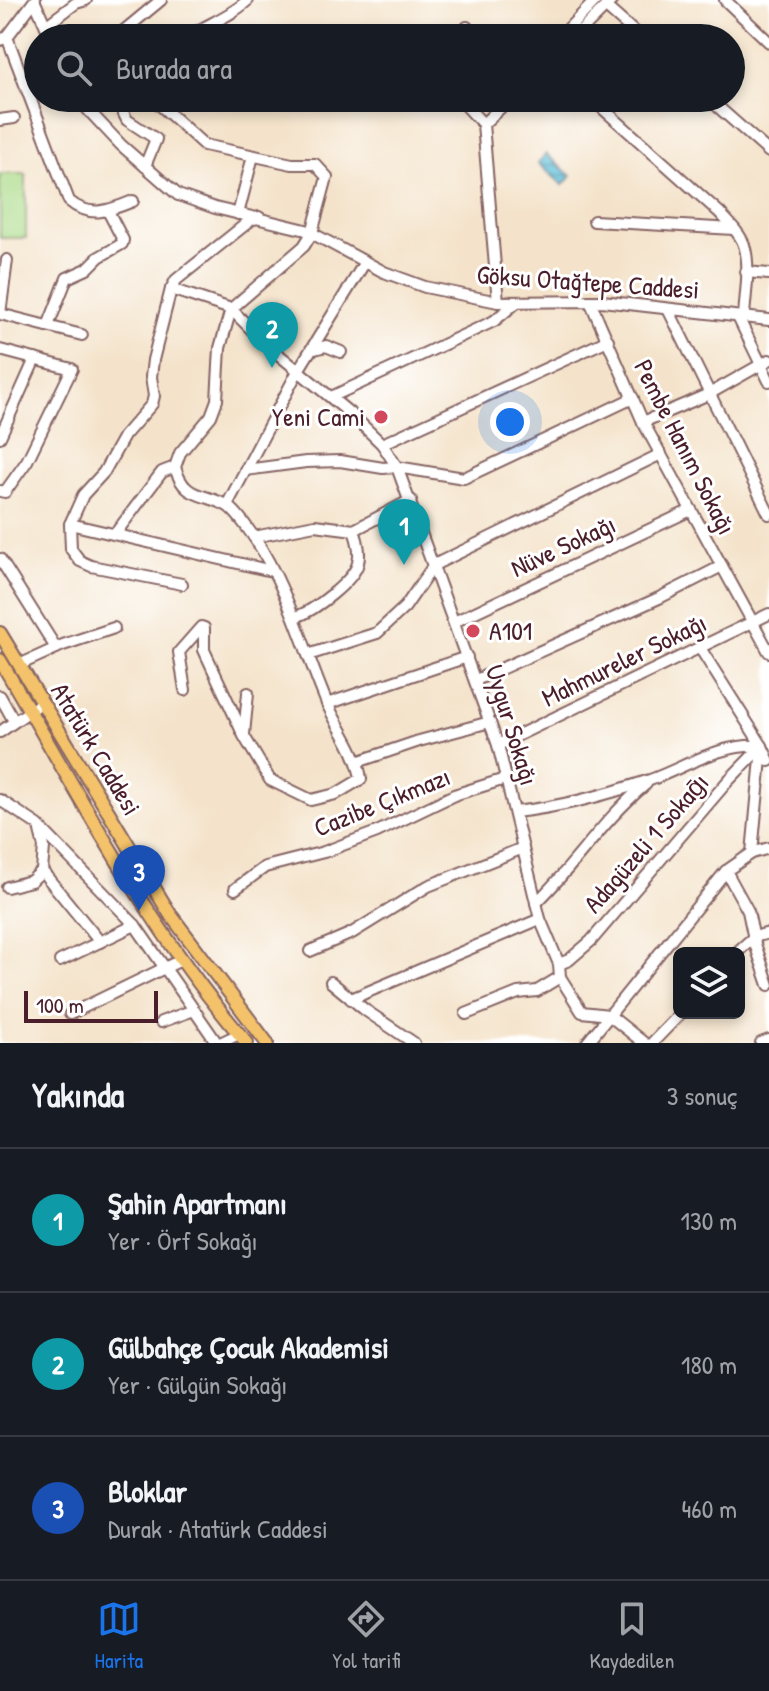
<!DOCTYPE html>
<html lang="tr">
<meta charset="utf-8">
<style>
:root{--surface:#171b24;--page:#20242c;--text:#f1f3f6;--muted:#9ea1a6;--line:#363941;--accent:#1a73e8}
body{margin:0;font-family:"Patrick Hand",sans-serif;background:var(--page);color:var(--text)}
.controls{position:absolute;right:24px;bottom:24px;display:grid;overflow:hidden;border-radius:12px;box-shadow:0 4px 12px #0003}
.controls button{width:72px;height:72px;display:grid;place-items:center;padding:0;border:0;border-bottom:2px solid var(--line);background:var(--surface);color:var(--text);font:40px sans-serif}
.scale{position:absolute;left:24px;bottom:20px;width:134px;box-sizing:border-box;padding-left:8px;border:4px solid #4a1f2b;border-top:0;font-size:22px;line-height:28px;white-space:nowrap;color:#4a1f2b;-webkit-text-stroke:6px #fff;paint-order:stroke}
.you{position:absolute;left:510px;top:422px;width:28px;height:28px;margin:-20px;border:6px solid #fff;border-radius:50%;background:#1a73e8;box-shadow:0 0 0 12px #1a73e833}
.badge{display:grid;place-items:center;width:52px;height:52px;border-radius:50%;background:var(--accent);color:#fff;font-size:26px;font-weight:700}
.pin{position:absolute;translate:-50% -66px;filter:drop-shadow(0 2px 4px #0008)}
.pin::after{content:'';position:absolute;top:42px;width:28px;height:24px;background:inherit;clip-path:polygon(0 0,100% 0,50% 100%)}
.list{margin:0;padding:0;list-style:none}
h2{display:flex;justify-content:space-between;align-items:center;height:104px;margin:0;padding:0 32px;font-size:34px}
h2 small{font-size:26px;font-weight:400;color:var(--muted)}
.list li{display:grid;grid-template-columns:52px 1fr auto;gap:24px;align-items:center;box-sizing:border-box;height:144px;padding:0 32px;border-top:2px solid var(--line)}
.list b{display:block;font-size:30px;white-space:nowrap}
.list p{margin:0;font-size:26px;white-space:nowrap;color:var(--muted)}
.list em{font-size:26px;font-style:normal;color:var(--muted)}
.icon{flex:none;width:44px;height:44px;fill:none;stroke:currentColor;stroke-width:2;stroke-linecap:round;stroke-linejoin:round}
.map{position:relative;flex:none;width:769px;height:1043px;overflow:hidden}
.search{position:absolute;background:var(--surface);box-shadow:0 4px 12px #0003;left:24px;right:24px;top:24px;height:88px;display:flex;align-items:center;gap:20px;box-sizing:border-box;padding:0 28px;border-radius:44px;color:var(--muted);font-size:30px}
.sheet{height:536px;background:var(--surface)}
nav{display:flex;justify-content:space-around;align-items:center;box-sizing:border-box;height:112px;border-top:2px solid var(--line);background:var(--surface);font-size:22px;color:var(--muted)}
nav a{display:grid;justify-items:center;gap:4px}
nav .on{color:var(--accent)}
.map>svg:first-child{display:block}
</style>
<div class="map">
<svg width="769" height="1043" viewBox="0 0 769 1043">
<defs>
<pattern id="water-rules" width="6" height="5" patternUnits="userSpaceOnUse" patternTransform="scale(2)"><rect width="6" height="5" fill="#57bbd5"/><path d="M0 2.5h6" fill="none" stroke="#4a97ad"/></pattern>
</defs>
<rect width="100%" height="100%" fill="#fff"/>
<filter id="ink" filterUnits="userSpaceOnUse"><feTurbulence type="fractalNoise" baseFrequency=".0125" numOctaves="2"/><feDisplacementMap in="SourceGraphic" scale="16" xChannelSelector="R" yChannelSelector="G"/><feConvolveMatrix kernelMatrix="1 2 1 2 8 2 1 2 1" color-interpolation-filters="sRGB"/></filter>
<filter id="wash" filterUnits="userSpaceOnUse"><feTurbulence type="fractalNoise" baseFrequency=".006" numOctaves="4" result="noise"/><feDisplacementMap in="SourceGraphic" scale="32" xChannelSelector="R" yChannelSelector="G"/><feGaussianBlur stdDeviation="1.8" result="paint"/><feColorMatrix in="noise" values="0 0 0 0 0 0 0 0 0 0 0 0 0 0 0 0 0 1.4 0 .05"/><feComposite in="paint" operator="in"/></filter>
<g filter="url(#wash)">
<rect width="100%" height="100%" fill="#f4e3ca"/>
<rect fill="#abdb88" stroke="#7a7d5a" stroke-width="2" x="0" y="174" width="26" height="64"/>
<path fill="url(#water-rules)" stroke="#506d80" stroke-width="2" d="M546,154l25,22 -8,9 -25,-22z"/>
</g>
<g filter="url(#ink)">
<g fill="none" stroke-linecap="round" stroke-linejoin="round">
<g stroke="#866463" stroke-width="14">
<g id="minor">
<path d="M725,0l44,42"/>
<path d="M35,2l16,36"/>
<path d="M606,7l35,31"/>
<path d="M47,25l29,-22 10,-3"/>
<path d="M467,27l6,11"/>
<path d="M7,37l62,164c21,18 42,9 64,0"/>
<path d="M115,38l46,-38"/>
<path d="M186,38c21,-14 44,-21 62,-38"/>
<path d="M512,38l14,-5 12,5"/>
<path d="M553,38l13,-7 30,-31"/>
<path d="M574,38l38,-38"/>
<path d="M0,40l7,-3 28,-37"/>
<path d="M77,98l44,47 57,50 37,13 91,22 78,42 41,15 73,15 104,-1 167,19"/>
<path d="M116,98l11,22 29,19 -11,27"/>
<path d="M156,98l4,7 44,40 88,19h23l12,13 -15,56 -8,13 -73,63 -11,39 -3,52 -6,16 -31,37 -5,14c9,32 26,25 51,38 10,5 21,23 28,32 33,50 49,109 72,164 11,26 31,49 35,78l-25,15 -25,6 -41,-20 -26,-44 -40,-86v-22l-3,-1 -22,25 6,38"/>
<path d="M459,98l24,26 15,178"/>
<path d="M591,98l129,115c8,9 20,20 24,32 7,21 1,50 0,72"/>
<path d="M708,98l61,54"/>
<path d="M0,120l14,-2"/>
<path d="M483,124l28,-26"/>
<path d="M238,214l15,-58"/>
<path d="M594,221l140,8"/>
<path d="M7,260l-7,54 82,21"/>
<path d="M746,272l23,2"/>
<path d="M171,289l60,20 36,36 85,70 30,29 15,23 101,278 42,174 19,45 1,13 22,35 27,3"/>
<path d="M590,301l53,121 126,230"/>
<path d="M668,309l101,205"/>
<path d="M738,317l31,64"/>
<path d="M48,326l19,-48 20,-9 12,-12 23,-13 1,-4 -15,-29"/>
<path d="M0,350l72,19 -45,92 -22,31 -5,-1"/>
<path d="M311,350l15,-4 15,6"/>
<path d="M331,397l163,-76 23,-19"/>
<path d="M643,422l66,-28 60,-34"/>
<path d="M0,437l35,-78"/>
<path d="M382,444l226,-104"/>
<path d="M245,470l61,-8 34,-1 43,7 14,-1 67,11 169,-80"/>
<path d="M227,505l72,-136 66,-107"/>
<path d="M70,524l202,47"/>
<path d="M115,534l47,-62 13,-5"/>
<path d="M254,537l61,-12 39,5 57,-30"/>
<path d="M0,559l56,89"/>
<path d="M182,584l-91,-18 -11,-5 -9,-12 -1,-25 13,-29 21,-23 20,-36 28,-32 2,-8 -3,-19 2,-17 18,-71 5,-9 75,-60 8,-3"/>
<path d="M296,617c17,-6 58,-36 62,-54 3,-11 0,-22 -4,-33"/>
<path d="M454,622l237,-112"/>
<path d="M700,648l62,98 7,15"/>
<path d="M308,655l69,-22 28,-26 29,-42 227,-111"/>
<path d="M19,665l44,-20 51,-17"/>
<path d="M476,680l183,-82 63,-32"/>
<path d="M0,696l14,25"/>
<path d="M327,704l140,-47"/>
<path d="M0,732l41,-29"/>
<path d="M244,734l4,-41"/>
<path d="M498,745l271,-131"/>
<path d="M357,762l62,-21 71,-19"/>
<path d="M0,800l38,25 97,100 82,118"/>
<path d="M515,812c46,-5 91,-17 135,-32 38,-14 70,-37 112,-34"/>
<path d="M752,853l10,-105"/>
<path d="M42,871l58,71"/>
<path d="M726,871l22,40 7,33 14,41"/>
<path d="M7,887l24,-6 11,-10 2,-24 -5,-20"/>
<path d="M235,889l30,-22 59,-15 53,-20 77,-37 51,-16"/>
<path d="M536,903c39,-38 68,-84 110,-119"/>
<path d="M310,951l42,-18 76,-47 95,-38"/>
<path d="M736,953l18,-16 15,-4"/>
<path d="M60,961l75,-36"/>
<path d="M559,964l10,-4 22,-19 136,-159 35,-36"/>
<path d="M331,982l34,28 49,33"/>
<path d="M351,999l189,-80"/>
<path d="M70,1014l111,-54"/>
<path d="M466,1014l52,-21 19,-2 23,-14"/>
<path d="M609,1015l35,28"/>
<path d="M161,1022l33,-12"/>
<path d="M220,1043l19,-9"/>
<path d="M587,1043l139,-172 26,-18 17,-5"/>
<path d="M652,1043l29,-30"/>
<path d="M761,1043l8,-3"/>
</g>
</g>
<g stroke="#866463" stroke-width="16">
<g id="major">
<path d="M0,633l170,281 97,129"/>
<path d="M0,660c77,130 147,268 247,383"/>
</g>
</g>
<use href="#minor" stroke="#fff" stroke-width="10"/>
<use href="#major" stroke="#f3c26a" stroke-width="12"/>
</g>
</g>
<g fill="#d1495b" stroke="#fff" stroke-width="3">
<circle cx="381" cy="417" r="8"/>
<circle cx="473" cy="631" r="8"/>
</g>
<g text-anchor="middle" stroke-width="6" stroke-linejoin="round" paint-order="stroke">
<g font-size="26" fill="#4a1f2b" stroke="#fff">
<text transform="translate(588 282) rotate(4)" y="9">Göksu Otağtepe Caddesi</text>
<text transform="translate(685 447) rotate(63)" y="9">Pembe Hanım Sokağı</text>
<text transform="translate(563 546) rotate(-25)" y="9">Nüve Sokağı</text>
<text transform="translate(624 660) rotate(-26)" y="9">Mahmureler Sokağı</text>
<text transform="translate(512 725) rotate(73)" y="9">Uygur Sokağı</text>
<text transform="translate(96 749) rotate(59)" y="9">Atatürk Caddesi</text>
<text transform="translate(382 802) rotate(-22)" y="9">Cazibe Çıkmazı</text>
<text transform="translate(646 843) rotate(-49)" y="9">Adagüzeli 1 Sokaḡı</text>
</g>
<g font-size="26" fill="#4a1f2b" stroke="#fff" text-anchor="end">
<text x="365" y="426">Yeni Cami</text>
<text x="489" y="640" text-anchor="start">A101</text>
</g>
</g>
</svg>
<div class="controls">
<button><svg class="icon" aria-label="layers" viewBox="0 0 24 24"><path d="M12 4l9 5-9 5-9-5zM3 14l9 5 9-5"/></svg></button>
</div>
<div class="scale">100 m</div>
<div class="you"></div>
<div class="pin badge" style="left:404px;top:565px;background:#0f9aa8">1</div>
<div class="pin badge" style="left:272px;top:368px;background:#0f9aa8">2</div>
<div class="pin badge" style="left:139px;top:911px;background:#1a4fb4">3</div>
<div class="search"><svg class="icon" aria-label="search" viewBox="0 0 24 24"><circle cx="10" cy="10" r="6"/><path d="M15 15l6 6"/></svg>Burada ara</div>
</div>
<section class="sheet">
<h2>Yakında<small>3 sonuç</small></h2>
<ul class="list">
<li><span class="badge" style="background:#0f9aa8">1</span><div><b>Şahin Apartmanı</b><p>Yer · Örf Sokağı</p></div><em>130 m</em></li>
<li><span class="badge" style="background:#0f9aa8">2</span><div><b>Gülbahçe Çocuk Akademisi</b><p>Yer · Gülgün Sokağı</p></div><em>180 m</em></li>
<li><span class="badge" style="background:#1a4fb4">3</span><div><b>Bloklar</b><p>Durak · Atatürk Caddesi</p></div><em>460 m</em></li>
</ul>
</section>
<nav>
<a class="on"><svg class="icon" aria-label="map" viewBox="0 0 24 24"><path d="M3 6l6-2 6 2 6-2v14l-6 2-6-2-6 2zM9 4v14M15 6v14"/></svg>Harita</a>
<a><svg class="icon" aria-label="directions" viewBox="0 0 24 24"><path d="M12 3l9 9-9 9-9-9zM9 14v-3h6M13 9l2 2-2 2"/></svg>Yol tarifi</a>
<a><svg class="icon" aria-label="saved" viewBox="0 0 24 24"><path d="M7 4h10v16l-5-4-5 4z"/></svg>Kaydedilen</a>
</nav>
